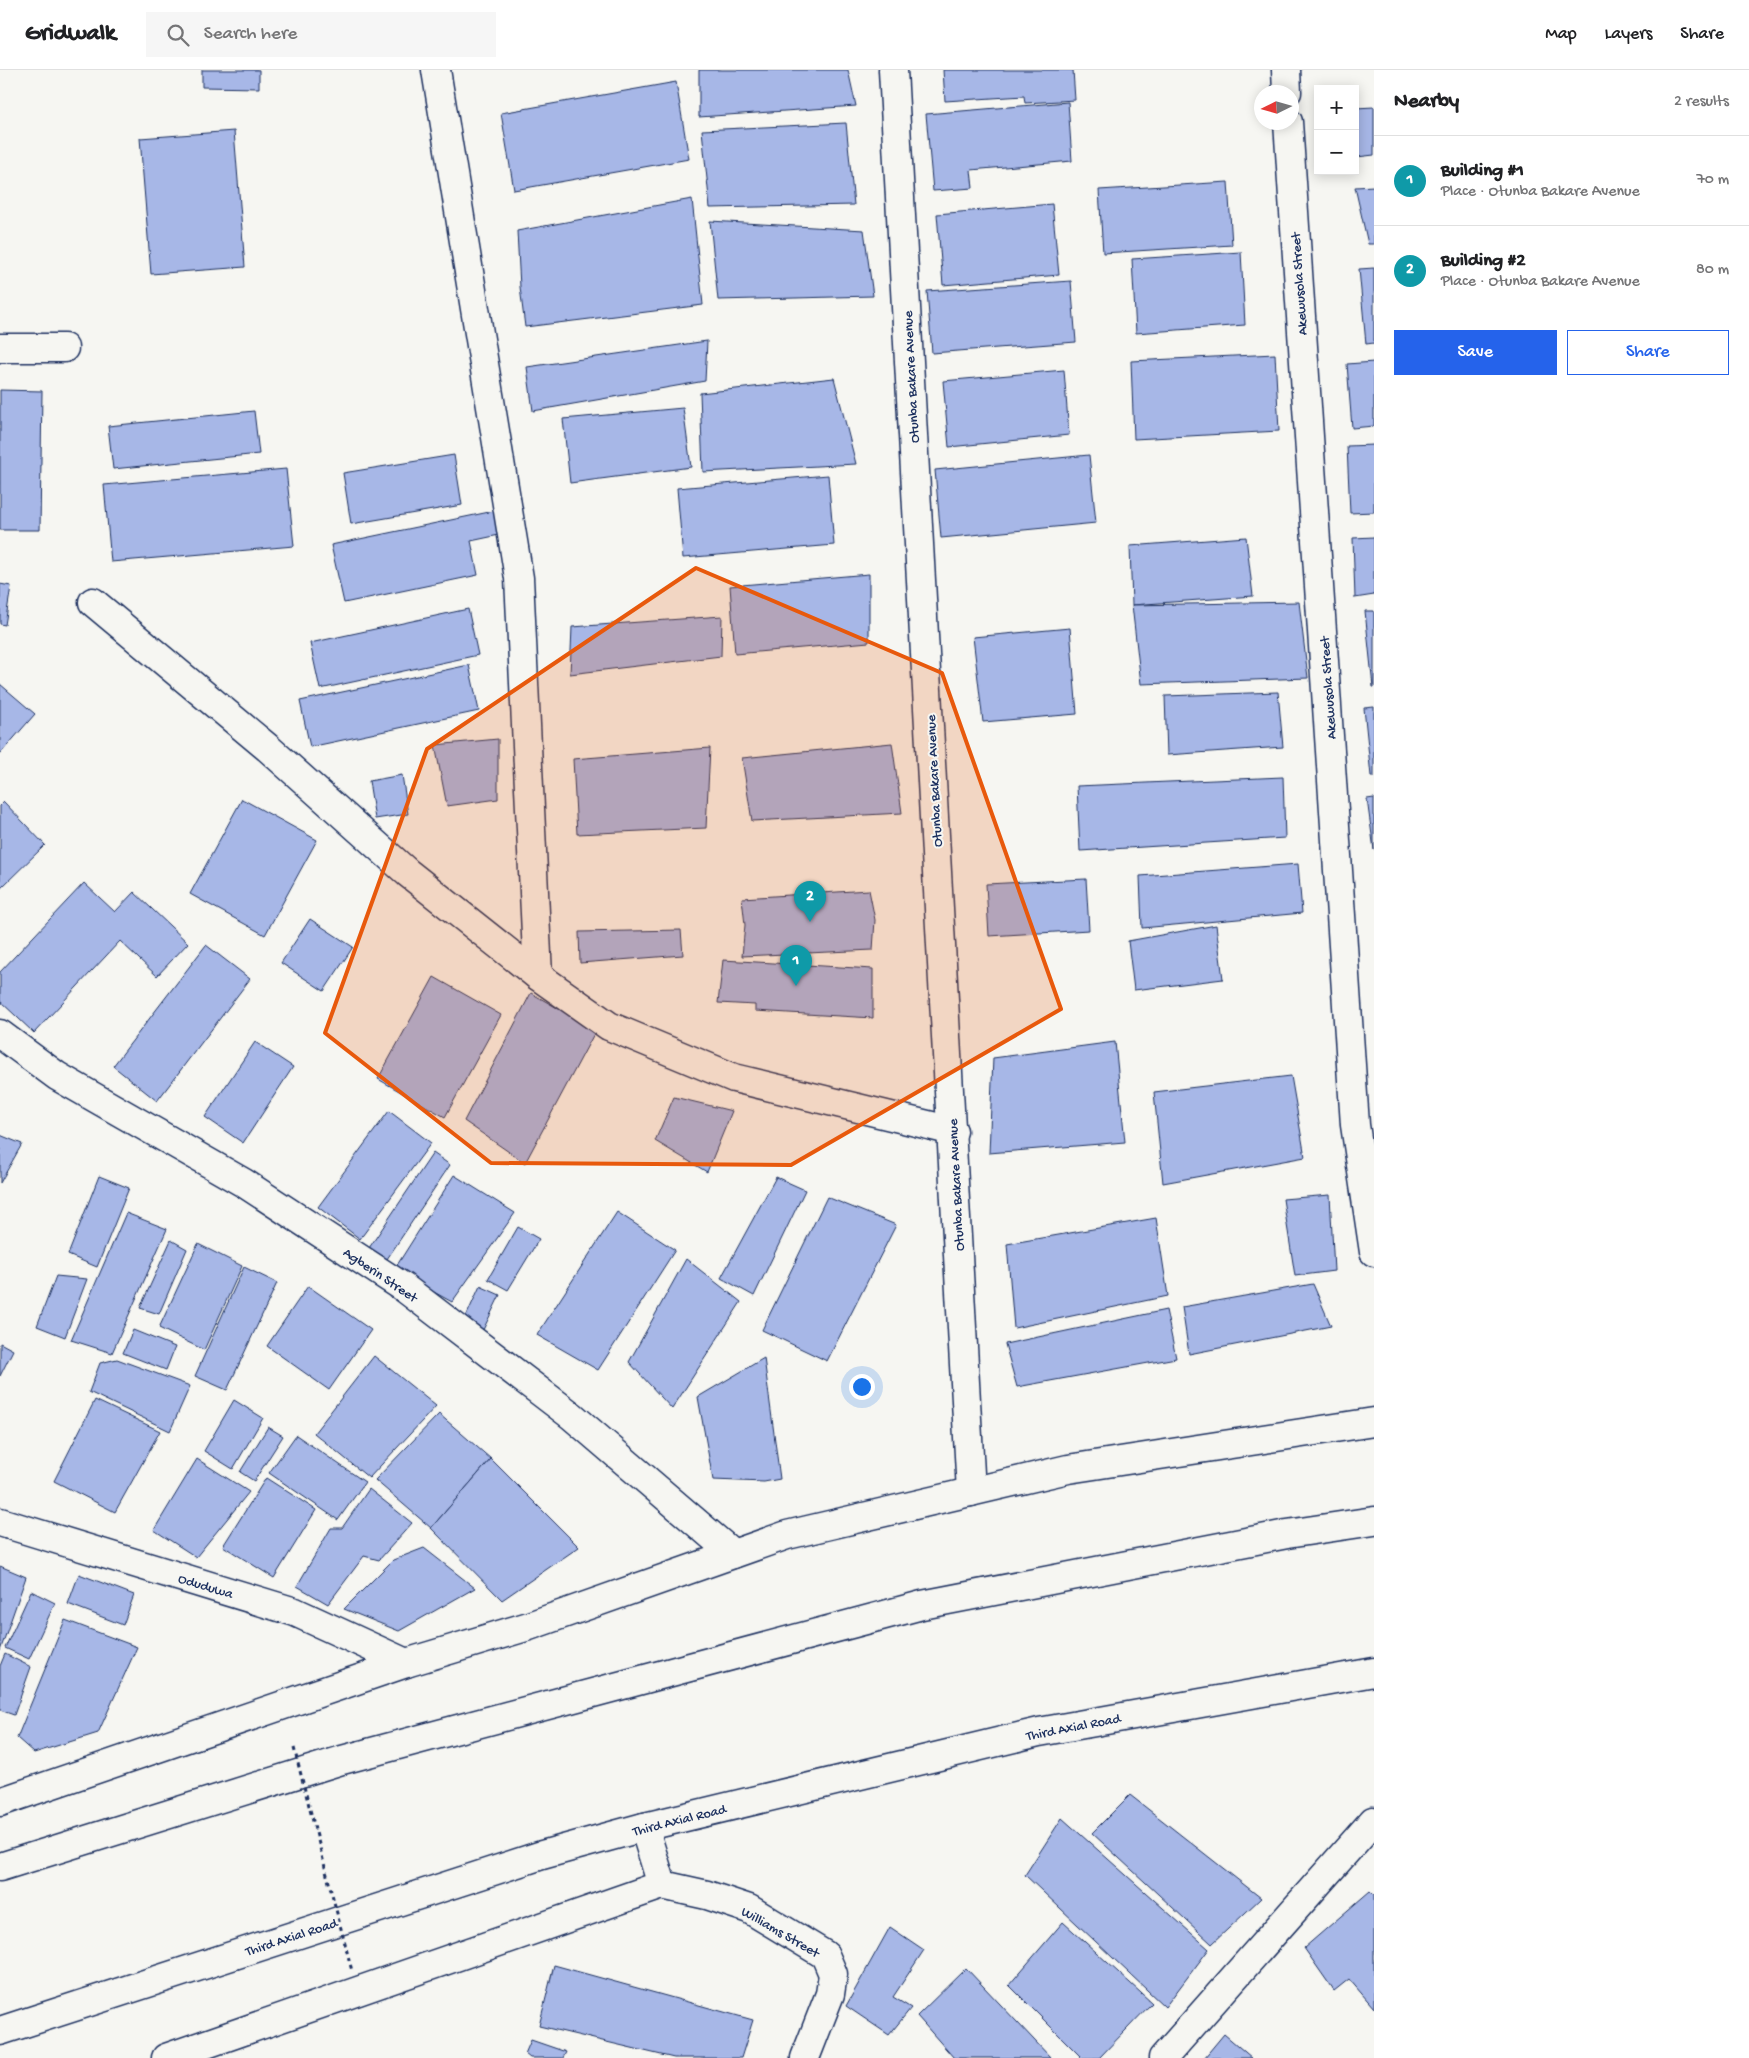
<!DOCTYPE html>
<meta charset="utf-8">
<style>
:root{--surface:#fff;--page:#f6f6f6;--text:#202124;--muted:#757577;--line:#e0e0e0;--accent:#2563eb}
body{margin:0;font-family:"Gochi Hand",sans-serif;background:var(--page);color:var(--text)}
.controls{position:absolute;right:15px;top:15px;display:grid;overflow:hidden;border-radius:0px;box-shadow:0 2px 12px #0003}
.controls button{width:45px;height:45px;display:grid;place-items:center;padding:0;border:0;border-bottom:1px solid var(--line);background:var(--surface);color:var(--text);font:25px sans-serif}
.compass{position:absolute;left:1254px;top:15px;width:45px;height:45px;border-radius:50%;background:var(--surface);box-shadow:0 2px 12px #0003;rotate:265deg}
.you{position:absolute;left:861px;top:1316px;width:18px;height:18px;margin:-12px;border:4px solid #fff;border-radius:50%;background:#1a73e8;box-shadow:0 0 0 8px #1a73e833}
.badge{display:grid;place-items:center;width:32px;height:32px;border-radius:50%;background:var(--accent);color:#fff;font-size:16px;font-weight:700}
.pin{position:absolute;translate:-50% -41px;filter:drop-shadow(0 1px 2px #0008)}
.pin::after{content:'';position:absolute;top:26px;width:18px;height:15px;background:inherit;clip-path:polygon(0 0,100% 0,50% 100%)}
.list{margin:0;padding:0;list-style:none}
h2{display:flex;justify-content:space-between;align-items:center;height:65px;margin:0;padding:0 20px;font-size:21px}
h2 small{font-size:16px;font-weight:400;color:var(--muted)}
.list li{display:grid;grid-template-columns:32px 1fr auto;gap:15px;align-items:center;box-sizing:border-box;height:90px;padding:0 20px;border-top:1px solid var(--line)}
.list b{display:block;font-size:19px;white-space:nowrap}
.list p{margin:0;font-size:16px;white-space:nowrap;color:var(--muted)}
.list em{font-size:16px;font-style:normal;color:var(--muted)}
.actions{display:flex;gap:10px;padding:15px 20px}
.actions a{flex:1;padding:11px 0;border:1px solid var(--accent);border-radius:0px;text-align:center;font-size:18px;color:var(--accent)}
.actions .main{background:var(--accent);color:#fff}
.icon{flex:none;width:28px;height:28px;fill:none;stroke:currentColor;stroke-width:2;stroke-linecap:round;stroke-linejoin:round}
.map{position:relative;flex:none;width:1374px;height:1988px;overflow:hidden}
header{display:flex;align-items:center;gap:30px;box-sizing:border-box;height:70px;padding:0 25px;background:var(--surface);border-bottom:1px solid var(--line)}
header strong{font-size:24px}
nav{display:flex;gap:28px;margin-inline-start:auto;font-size:18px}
.search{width:350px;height:45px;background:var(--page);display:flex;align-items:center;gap:12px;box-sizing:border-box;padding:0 18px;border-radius:0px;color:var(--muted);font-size:19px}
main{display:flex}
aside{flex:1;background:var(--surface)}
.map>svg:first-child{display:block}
</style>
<header>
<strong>Gridwalk</strong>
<div class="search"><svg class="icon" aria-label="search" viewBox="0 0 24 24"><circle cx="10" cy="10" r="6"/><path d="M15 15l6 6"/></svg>Search here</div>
<nav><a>Map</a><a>Layers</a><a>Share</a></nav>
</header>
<main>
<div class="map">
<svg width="1374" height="1988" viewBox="0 0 1374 1988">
<rect width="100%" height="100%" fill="#f6f6f2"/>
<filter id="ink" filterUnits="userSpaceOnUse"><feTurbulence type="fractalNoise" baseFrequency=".02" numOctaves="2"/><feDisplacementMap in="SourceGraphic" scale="10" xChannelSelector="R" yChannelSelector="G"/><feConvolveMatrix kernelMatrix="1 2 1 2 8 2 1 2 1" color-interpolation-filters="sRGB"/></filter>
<g filter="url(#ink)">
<g fill="#a7b7e7" stroke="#1b2f5e">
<path d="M202,0h57v18l-57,-1z"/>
<path d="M699,0h149l8,36 -157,11z"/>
<path d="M943,0h130l2,30 -50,3 -1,-7 -79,5z"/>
<path d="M676,12l13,77 -175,31 -13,-77z"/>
<path d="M1068,32l4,59 -101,9 2,18 -40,3 -7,-77z"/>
<path d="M1374,37v48l-17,2 -2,-49z"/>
<path d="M846,53l8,82 -144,3 -8,-78z"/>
<path d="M234,61l11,136 -94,7 -11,-136z"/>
<path d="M1228,112l4,63 -129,8 -4,-63z"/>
<path d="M1374,116v58h-6l-13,-57z"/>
<path d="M692,129l11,106 -178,22 -5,-40 -3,-56z"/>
<path d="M1052,134l7,71 -116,10 -6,-71z"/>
<path d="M710,151l154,9 9,66 -155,4z"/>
<path d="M1241,182l4,73 -109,8 -4,-74z"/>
<path d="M1374,198v75l-8,1 -7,-75z"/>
<path d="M1071,211l5,61 -144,11 -5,-62z"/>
<path d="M707,271l-2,40 -172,30 -6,-44z"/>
<path d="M1275,284l4,77 -145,8 -3,-78z"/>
<path d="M1374,292v64l-22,2 -5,-64z"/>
<path d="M1064,300l5,65 -120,12 -6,-66z"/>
<path d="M834,308l22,86 -153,8 -3,-79z"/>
<path d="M0,320l42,1 -2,139h-40z"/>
<path d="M683,338l8,59 -121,16 -7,-64z"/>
<path d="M254,341l5,43 -146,15 -5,-43z"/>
<path d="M1374,375v67l-24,1 -3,-67z"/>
<path d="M454,385l8,50 -111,19 -8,-51z"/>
<path d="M1089,385l7,68 -155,15 -6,-68z"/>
<path d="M286,399l8,77 -183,16 -7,-77z"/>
<path d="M828,405l6,70 -151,13 -6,-70z"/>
<path d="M494,441l5,24 -28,6 7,34 -134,28 -13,-58z"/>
<path d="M1246,467l7,59 -121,9 -2,-59z"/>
<path d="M1374,467v58l-19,3 -2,-60z"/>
<path d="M869,504v68l-134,12 -5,-68z"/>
<path d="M0,514l11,2 -6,39 -5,-1z"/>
<path d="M1299,532l9,76 -167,6 -9,-79z"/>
<path d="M468,539l10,46 -158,34 -10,-46z"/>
<path d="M1365,541h9v76h-1z"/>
<path d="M722,546l-1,40 -151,18 2,-47z"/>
<path d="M1070,558l7,86 -94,8 -10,-85z"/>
<path d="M469,595l10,46 -169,36 -10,-46z"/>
<path d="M0,614l35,30 -35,40z"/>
<path d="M1278,622l5,55 -116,8 -2,-59z"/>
<path d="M1374,637v69h-3l-7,-68z"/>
<path d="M498,669v60l-51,7 -12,-61z"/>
<path d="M892,673l10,70 -150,8 -10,-63z"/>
<path d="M710,678l-4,80 -129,6 -4,-75z"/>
<path d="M402,705l6,39 -33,5 -6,-38z"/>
<path d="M1283,707l2,61 -205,13 -3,-65z"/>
<path d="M1374,728v52l-7,-51z"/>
<path d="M242,729l75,41 -52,95 -75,-41z"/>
<path d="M4,732l41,43 -45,44v-83z"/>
<path d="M1298,794l4,49 -160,15 -2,-52z"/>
<path d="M1086,809l3,51 -100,6 -3,-52z"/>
<path d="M84,813l31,29 19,-20 54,51 -31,33 -37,-35 -86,92 -34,-32v-29z"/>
<path d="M869,820l6,30 -2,30 -131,6 3,-31 -3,-27z"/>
<path d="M310,849l43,28 -29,44 -43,-28z"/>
<path d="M1216,855l7,54 -89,11 -6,-49z"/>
<path d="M681,860l2,25 -103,8 -1,-31z"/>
<path d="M206,875l44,34 -93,122 -44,-35z"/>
<path d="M723,890l150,9v49l-118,-7v-6l-37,-2z"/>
<path d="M434,907l67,38 -56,102 -67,-38z"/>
<path d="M531,923l65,37 -71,133 -61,-42z"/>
<path d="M255,972l38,25 -50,76 -38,-26z"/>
<path d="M1115,972l10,100 -136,11 4,-95z"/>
<path d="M1291,1006l14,81 -142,26 -9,-91z"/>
<path d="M674,1027l58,14 -25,61 -52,-31z"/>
<path d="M389,1041l42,32 -71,96 -42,-32z"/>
<path d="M0,1065l22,9 -22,39z"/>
<path d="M433,1083l17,12 -65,97 -18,-11z"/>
<path d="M454,1105l61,38 -63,89 -58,-32z"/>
<path d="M99,1106l30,12 -32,79 -29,-12z"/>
<path d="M776,1107l29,13 -51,106 -33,-18z"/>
<path d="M1330,1125l4,76 -39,5 -12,-77z"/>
<path d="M827,1127l69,28 -69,136 -65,-31z"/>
<path d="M617,1142l58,38 -77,120 -61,-35z"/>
<path d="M126,1143l41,16 -55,124 -41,-13z"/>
<path d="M1156,1148l12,78 -154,32 -7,-84z"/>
<path d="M518,1157l21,12 -31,51 -20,-11z"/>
<path d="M171,1170l16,9 -28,65 -19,-6z"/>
<path d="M198,1174l44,22 -38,84 -45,-22z"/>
<path d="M686,1189l55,43 -69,107 -43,-47z"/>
<path d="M244,1197l33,16 -50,107 -32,-14z"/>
<path d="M56,1206l31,3 -22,58 -28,-11z"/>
<path d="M1313,1214l18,42 -142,28 -7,-47z"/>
<path d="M308,1216l63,44 -42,60 -62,-44z"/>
<path d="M480,1216l20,9 -19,39 -16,-15z"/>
<path d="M1166,1240l10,48 -159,29 -12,-43z"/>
<path d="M133,1260l42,17 -9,23 -43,-17z"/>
<path d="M0,1273l13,7 -13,26z"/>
<path d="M374,1286l62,50 -67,72 -55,-45z"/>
<path d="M764,1288l16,121 -16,3 -51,-2 -15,-83z"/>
<path d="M117,1289l73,27 -20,45 -81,-39 11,-29z"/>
<path d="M95,1330l65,31 -45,81 -61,-31z"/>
<path d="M234,1330l29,18 -30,51 -29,-18z"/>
<path d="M439,1344l52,45 -60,69 -56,-48z"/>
<path d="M268,1357l15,9 -29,45 -14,-9z"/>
<path d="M296,1365l69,47 -27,38 -69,-47z"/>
<path d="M197,1389l52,33 -53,65 -42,-27z"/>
<path d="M491,1389l88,88 -77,53 -71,-72z"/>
<path d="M266,1408l50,32 -42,68 -51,-32z"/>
<path d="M369,1419l43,34 -33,37 -15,-4 -36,48 -31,-18 34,-58h11z"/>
<path d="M424,1478l51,40 -76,43 -55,-22 49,-49z"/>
<path d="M0,1496l26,11 -26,74z"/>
<path d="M79,1504l55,21 -11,30 -55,-21z"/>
<path d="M31,1521l24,12 -26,56 -24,-11z"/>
<path d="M65,1550l72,27 -39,86 -64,20 -17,-15z"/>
<path d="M5,1584l26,13 -17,48 -14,-5v-44z"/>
<path d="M1130,1725l131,103 -49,46 -120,-111z"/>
<path d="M1062,1748l147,131 -44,58 -140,-132z"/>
<path d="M1370,1821l4,4v113l-25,-29 -15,12 -30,-43z"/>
<path d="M1063,1852l89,81 -53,55h-17l-73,-73z"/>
<path d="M890,1857l34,23 -31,47 18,11 -22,27 -43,-29z"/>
<path d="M554,1895l199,55 -12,38h-67l-135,-32z"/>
<path d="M966,1898l85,90h-97l-37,-42z"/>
<path d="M1224,1964l28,24h-48z"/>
<path d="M531,1970l35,12 -3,6h-33l-5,-4z"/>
</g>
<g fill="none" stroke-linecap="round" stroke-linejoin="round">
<g stroke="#1b2f5e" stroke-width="31">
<g id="street">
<path d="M436,0l83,508 19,398"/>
<path d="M893,0l78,1422"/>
<path d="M1286,0l1,22"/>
<path d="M1288,52l67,1003 19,127"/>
<path d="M0,278h64"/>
<path d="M93,532l175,146 140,125 130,103 71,50 125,52 219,53"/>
<path d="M0,964l57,42 187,107 159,104 169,129 161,138"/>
<path d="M0,1452l295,90 111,51"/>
<path d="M0,1732l406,-139 123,-37 258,-91 281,-66 306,-47"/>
<path d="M644,1757l18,58"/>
<path d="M662,1815l45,10 42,14 76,46 8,19 -3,20 -25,64"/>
<path d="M166,1988l496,-173"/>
<path d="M1163,1988l210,-237"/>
</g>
</g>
<g stroke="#1b2f5e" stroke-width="31">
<g id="highway">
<path d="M0,1797l342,-107 580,-155 365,-71 87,-13"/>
<path d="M0,1961l542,-176 102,-28 395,-95 335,-60"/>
</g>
</g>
<use href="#street" stroke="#f6f6f2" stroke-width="28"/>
<use href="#highway" stroke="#f6f6f2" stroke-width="28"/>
<path stroke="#1b2f5e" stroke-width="3" stroke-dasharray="4 4" stroke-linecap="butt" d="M294,1678l58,223"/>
</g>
</g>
<path fill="#e8590c" fill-opacity="0.2" stroke="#e8590c" stroke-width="4" stroke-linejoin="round" d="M696,498l246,105 119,336 -270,156 -300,-2 -166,-130 102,-284z"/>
<g text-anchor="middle" stroke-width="4" stroke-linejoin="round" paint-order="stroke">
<g font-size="14" fill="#1b2f5e" stroke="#f6f6f2">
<text transform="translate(1298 214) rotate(-94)" y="5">Akewusola Street</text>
<text transform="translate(910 307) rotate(-93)" y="5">Otunba Bakare Avenue</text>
<text transform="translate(1327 618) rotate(-94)" y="5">Akewusola Street</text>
<text transform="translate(933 711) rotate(-93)" y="5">Otunba Bakare Avenue</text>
<text transform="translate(955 1115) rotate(-93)" y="5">Otunba Bakare Avenue</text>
<text transform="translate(381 1204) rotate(34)" y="5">Agberin Street</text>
<text transform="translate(206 1515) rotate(17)" y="5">Oduduwa</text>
<text transform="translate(1073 1656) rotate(-11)" y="5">Third Axial Road</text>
<text transform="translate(679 1749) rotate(-14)" y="5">Third Axial Road</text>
<text transform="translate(781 1861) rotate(30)" y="5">Williams Street</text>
<text transform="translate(291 1866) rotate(-18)" y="5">Third Axial Road</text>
</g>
</g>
</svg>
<div class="controls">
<button>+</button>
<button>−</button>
</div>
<svg class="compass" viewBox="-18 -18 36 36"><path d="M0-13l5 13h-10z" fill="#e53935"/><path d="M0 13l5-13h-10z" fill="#757577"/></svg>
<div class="you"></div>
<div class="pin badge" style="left:796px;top:916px;background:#0f9aa8">1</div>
<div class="pin badge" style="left:810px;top:852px;background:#0f9aa8">2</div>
</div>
<aside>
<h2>Nearby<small>2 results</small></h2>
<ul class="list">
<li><span class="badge" style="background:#0f9aa8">1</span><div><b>Building #1</b><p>Place · Otunba Bakare Avenue</p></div><em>70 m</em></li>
<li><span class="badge" style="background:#0f9aa8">2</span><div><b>Building #2</b><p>Place · Otunba Bakare Avenue</p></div><em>80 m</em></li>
</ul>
<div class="actions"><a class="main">Save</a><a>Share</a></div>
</aside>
</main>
